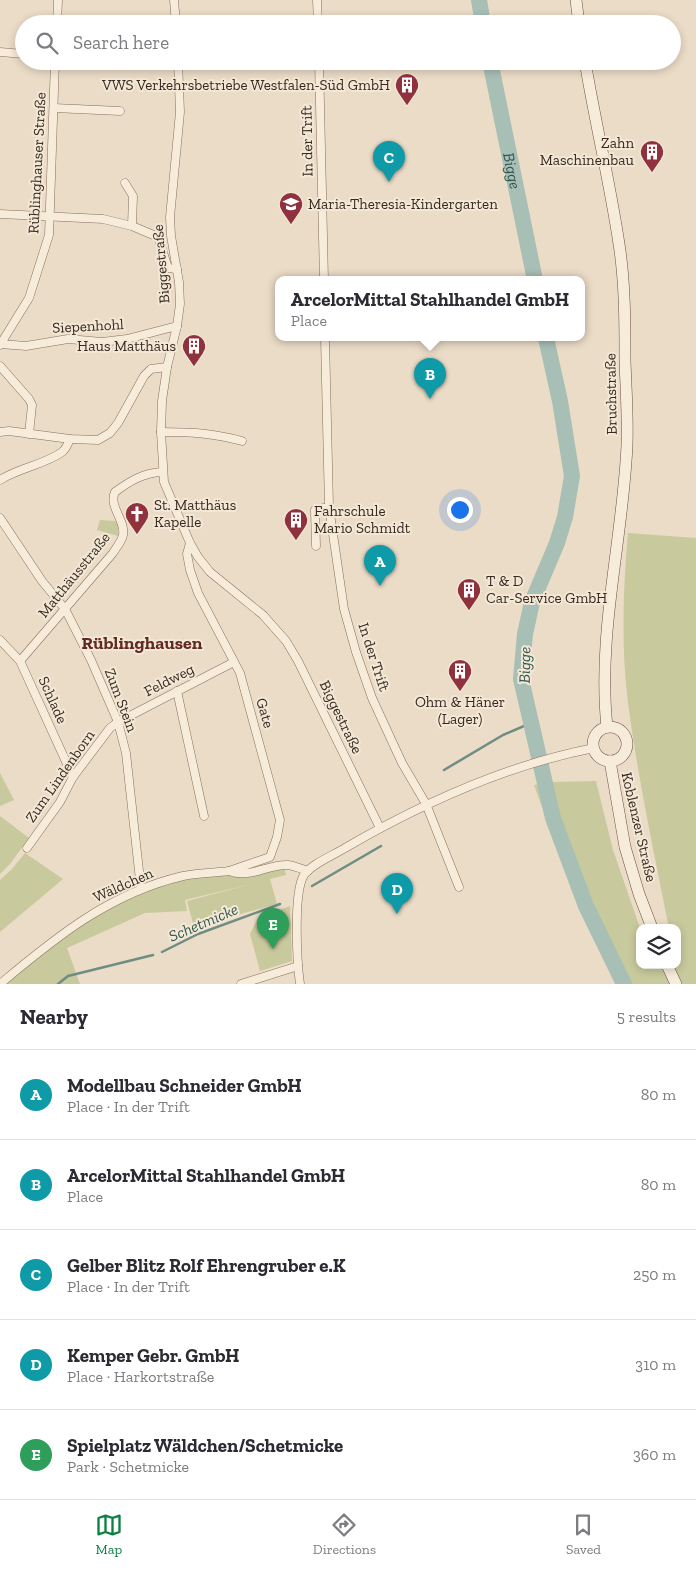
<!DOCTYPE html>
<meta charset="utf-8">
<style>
:root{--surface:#fff;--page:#f7f7f7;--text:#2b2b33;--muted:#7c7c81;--line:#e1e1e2;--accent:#0b8043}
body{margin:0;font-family:"Zilla Slab",serif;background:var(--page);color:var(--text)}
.controls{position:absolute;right:15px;bottom:15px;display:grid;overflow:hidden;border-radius:10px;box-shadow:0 2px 8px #0003}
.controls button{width:45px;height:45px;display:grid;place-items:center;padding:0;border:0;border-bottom:1px solid var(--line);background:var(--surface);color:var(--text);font:25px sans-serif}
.you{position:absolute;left:459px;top:509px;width:18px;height:18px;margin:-12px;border:4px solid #fff;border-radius:50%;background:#1a73e8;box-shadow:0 0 0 8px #1a73e833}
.badge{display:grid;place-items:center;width:32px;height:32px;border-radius:50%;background:var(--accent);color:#fff;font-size:16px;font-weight:700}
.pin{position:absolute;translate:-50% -41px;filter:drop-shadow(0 1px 2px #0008)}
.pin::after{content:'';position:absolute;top:26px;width:18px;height:15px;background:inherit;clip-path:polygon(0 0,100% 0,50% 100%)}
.popup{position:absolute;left:275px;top:276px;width:310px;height:65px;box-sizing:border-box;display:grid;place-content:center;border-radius:10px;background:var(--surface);filter:drop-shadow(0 1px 4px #0005);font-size:16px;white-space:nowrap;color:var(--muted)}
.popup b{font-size:19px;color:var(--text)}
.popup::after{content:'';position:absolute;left:50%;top:100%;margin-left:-10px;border:10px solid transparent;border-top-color:var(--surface)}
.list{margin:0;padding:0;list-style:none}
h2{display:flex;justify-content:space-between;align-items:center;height:65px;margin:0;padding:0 20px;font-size:21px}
h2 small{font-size:16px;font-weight:400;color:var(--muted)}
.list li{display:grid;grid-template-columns:32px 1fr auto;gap:15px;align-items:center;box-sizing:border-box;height:90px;padding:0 20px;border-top:1px solid var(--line)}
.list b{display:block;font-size:19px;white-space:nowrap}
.list p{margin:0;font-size:16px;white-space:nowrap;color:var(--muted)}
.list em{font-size:16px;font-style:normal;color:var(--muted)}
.icon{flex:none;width:28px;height:28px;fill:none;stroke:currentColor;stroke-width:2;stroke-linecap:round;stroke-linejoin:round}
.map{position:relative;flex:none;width:696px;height:984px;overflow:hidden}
.search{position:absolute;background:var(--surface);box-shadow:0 2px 8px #0003;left:15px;right:15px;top:15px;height:55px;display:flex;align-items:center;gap:12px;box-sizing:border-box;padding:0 18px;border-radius:28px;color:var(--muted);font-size:19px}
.sheet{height:515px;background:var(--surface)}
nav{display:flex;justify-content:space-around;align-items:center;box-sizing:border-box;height:70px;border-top:1px solid var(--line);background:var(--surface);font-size:14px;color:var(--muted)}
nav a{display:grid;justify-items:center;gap:2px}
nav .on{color:var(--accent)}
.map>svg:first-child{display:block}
</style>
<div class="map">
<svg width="696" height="984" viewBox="0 0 696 984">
<rect width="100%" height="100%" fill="#ebdcc7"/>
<g fill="#c8c99c">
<path d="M100,520l15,1 3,5v10l-21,-6z"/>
<path d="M628,533l68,5v446h-79l-41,-84 -42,-115 16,-3 46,-1 17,69 27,78v37h37v-37h-8c-15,-75 -31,-149 -41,-225 -7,-56 -5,-114 0,-170z"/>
<path d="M0,773l14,27 -14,6z"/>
<path d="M0,816l29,22 -19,26 -10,10z"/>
<path d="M25,853l38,26 -63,53v-52l11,-10z"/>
<path d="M284,867l2,8 -16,4 7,25 -83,23 -7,-26 64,-17 -66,16 2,11 -42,2 -78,35 13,36h-78l65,-55 57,-29 60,-24 49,-7z"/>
<path d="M290,906l2,55 -32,10 -10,-37 8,-16z"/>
</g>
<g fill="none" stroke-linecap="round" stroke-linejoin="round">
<g stroke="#6f8d82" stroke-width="2.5">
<path d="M444,770l59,-35 28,-12"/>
<path d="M312,886l69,-40"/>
<path d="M162,952l36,-18 82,-30"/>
<path d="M58,984l10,-8 85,-21"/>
</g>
<g stroke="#a8bfb6" stroke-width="16">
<path d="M479,0l4,24"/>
<path id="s1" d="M490,61l45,219"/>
<path d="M546,338l14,63 12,75 -7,41 -8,26 -25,59 -7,32 -4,45 32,139 33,88 38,78"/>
</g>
<g stroke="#866f5e" stroke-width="9">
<g id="street">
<path d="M174,0l2,24"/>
<path d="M317,0l1,24"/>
<path d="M57,24l1,-24"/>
<path d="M0,52l24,2"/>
<path d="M178,61l2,51 -10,105 1,19 8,46 1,22 -3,22 -10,41 -5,34 -1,31 3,50 26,61 8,14 12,15 53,43 23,26 12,20 82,167"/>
<path d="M319,61l5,219"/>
<path d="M54,108l66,3"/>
<path d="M125,183l8,13 -1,30"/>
<path d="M0,214l103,5 29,7 26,11 10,31 9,1"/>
<path d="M325,338l4,169 15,102 12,43 16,46 30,65 24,41 33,83"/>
<path d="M0,344l26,2 42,-7 34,3 25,-3 50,-13"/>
<path d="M0,345l29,-47 20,-63 6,-174"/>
<path d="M0,366l29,33 3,6 -3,29"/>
<path d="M0,432l9,-1 61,8 28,1 12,-7 8,-10 26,-47 7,-7 16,-2"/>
<path d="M161,432c30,0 51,1 81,9"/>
<path d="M0,480c19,-12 46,-16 62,-28 4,-3 6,-8 8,-13"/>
<path d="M0,518l42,63 23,28 26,51 27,62 8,31 15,136"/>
<path d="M190,543l-3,11 3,16 8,23 42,80 40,147 -3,17 -7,20 -41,14"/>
<path d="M316,546l-1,-36 14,-3"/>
<path d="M0,640l20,21 53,116"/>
<path d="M20,661l93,-108c3,-5 9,-12 10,-18 3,-14 -15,-29 -8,-43 15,-11 28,-19 47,-20"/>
<path d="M177,691l27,125"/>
<path d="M27,848l33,-46 13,-25 37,-49 8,-6 116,-60"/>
<path d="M0,984c56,-47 110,-91 183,-108 15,-3 31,-3 46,-5 21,8 39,-7 59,-6 7,1 14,4 20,6"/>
<path d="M241,984l57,-18"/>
<path d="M300,984c-3,-21 -7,-92 4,-109 7,-11 30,-20 41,-27 78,-45 161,-83 249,-100"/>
</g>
</g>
<g stroke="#685041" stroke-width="12">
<g id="secondary">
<path d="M576,0l3,24"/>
<path d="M585,61c10,61 25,122 34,183 6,38 6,78 6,117 1,28 3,56 2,84 -4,94 -30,188 -20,282"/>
<circle cx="610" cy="744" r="17"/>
<path d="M610,761l15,86 14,47 13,34"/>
<path d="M667,965l9,19"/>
</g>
</g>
<use href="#street" stroke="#f7ebda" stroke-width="8"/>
<use href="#secondary" stroke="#f7ebda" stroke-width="11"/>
</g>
<defs>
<g id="building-pin" transform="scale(1.25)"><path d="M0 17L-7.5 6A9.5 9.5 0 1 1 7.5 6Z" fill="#90323d" stroke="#f3e8d6"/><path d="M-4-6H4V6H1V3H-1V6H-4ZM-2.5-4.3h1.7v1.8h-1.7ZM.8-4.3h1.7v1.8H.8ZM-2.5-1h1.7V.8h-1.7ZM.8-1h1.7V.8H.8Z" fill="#fff"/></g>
<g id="school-pin" transform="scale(1.25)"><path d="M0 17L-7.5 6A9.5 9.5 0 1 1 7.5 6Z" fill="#90323d" stroke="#f3e8d6"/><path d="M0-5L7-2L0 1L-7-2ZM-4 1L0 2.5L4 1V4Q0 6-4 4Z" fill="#fff"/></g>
<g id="church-pin" transform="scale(1.25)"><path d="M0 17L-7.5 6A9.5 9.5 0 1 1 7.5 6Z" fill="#90323d" stroke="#f3e8d6"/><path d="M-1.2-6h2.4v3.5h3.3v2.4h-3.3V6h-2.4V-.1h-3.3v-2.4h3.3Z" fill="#fff"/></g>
</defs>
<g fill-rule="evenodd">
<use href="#building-pin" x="407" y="85"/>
<use href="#building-pin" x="652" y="152"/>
<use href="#school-pin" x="291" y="204"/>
<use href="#building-pin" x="194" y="346"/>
<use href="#church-pin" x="137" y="514"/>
<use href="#building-pin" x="296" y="520"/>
<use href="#building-pin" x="469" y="590"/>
<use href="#building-pin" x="460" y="671"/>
</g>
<g text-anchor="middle" stroke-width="4" stroke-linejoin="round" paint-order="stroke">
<g font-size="15" fill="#372920" stroke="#f3e8d6" text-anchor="start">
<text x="390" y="90" text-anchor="end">VWS Verkehrsbetriebe Westfalen-Süd GmbH</text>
<text x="634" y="148" text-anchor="end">Zahn<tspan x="634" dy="17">Maschinenbau</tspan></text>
<text x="308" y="209">Maria-Theresia-Kindergarten</text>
<text x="176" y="351" text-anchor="end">Haus Matthäus</text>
<text x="154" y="510">St. Matthäus<tspan x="154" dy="17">Kapelle</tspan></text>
<text x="314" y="516">Fahrschule<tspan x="314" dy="17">Mario Schmidt</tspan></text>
<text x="486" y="586">T &amp; D<tspan x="486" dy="17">Car-Service GmbH</tspan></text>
<text x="460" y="707" text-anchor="middle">Ohm &amp; Häner<tspan x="460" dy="17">(Lager)</tspan></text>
</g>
<g font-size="15" fill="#372920" stroke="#f3e8d6">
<text transform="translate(307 141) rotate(-91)" y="5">In der Trift</text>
<text transform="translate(37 163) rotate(-87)" y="5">Rüblinghauser Straße</text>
<text transform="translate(161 264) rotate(-95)" y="5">Biggestraße</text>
<text transform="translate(88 326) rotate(-3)" y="5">Siepenhohl</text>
<text transform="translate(611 394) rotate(-91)" y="5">Bruchstraße</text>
<text transform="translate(74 575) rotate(-51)" y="5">Matthäusstraße</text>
<text transform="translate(374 657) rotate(72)" y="5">In der Trift</text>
<text transform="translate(169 680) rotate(-27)" y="5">Feldweg</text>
<text transform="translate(53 700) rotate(66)" y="5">Schlade</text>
<text transform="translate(121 700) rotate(69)" y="5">Zum Stein</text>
<text transform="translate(265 713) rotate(74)" y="5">Gate</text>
<text transform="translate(341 717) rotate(64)" y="5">Biggestraße</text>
<text transform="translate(60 776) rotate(-55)" y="5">Zum Lindenborn</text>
<text transform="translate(639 827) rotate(77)" y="5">Koblenzer Straße</text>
<text transform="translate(123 885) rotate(-24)" y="5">Wäldchen</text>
</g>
<g font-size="16" font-style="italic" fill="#31564f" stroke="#f3e8d6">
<text dy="6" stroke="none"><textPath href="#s1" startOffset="112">Bigge</textPath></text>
<text transform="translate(524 665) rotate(-89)" y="6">Bigge</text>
<text transform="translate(203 922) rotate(-23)" y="6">Schetmicke</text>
</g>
<g font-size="18" font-weight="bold" fill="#612923" stroke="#f3e8d6">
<text x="142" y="649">Rüblinghausen</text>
</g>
</g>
</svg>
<div class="controls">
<button><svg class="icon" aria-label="layers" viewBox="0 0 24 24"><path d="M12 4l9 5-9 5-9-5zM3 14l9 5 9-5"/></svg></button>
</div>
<div class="you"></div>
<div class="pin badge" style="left:380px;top:586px;background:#0f9aa8">A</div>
<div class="pin badge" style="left:430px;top:399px;background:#0f9aa8">B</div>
<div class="popup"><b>ArcelorMittal Stahlhandel GmbH</b>Place</div>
<div class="pin badge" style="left:389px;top:182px;background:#0f9aa8">C</div>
<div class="pin badge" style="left:397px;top:914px;background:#0f9aa8">D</div>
<div class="pin badge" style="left:273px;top:949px;background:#2e9e5b">E</div>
<div class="search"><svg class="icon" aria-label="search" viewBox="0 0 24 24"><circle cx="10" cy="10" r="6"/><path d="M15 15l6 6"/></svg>Search here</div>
</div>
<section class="sheet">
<h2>Nearby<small>5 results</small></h2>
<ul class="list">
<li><span class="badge" style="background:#0f9aa8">A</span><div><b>Modellbau Schneider GmbH</b><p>Place · In der Trift</p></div><em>80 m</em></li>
<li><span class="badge" style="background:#0f9aa8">B</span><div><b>ArcelorMittal Stahlhandel GmbH</b><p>Place</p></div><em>80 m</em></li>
<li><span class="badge" style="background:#0f9aa8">C</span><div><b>Gelber Blitz Rolf Ehrengruber e.K</b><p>Place · In der Trift</p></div><em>250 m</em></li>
<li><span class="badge" style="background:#0f9aa8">D</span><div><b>Kemper Gebr. GmbH</b><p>Place · Harkortstraße</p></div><em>310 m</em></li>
<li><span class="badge" style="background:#2e9e5b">E</span><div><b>Spielplatz Wäldchen/Schetmicke</b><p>Park · Schetmicke</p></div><em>360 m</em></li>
</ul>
</section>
<nav>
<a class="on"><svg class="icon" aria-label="map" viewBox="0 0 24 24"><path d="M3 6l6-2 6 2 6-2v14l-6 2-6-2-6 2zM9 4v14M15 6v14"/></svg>Map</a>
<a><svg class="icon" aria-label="directions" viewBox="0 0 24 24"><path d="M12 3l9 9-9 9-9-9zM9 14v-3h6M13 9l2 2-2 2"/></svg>Directions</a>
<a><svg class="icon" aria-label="saved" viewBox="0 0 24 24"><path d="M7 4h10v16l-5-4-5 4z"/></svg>Saved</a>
</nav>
